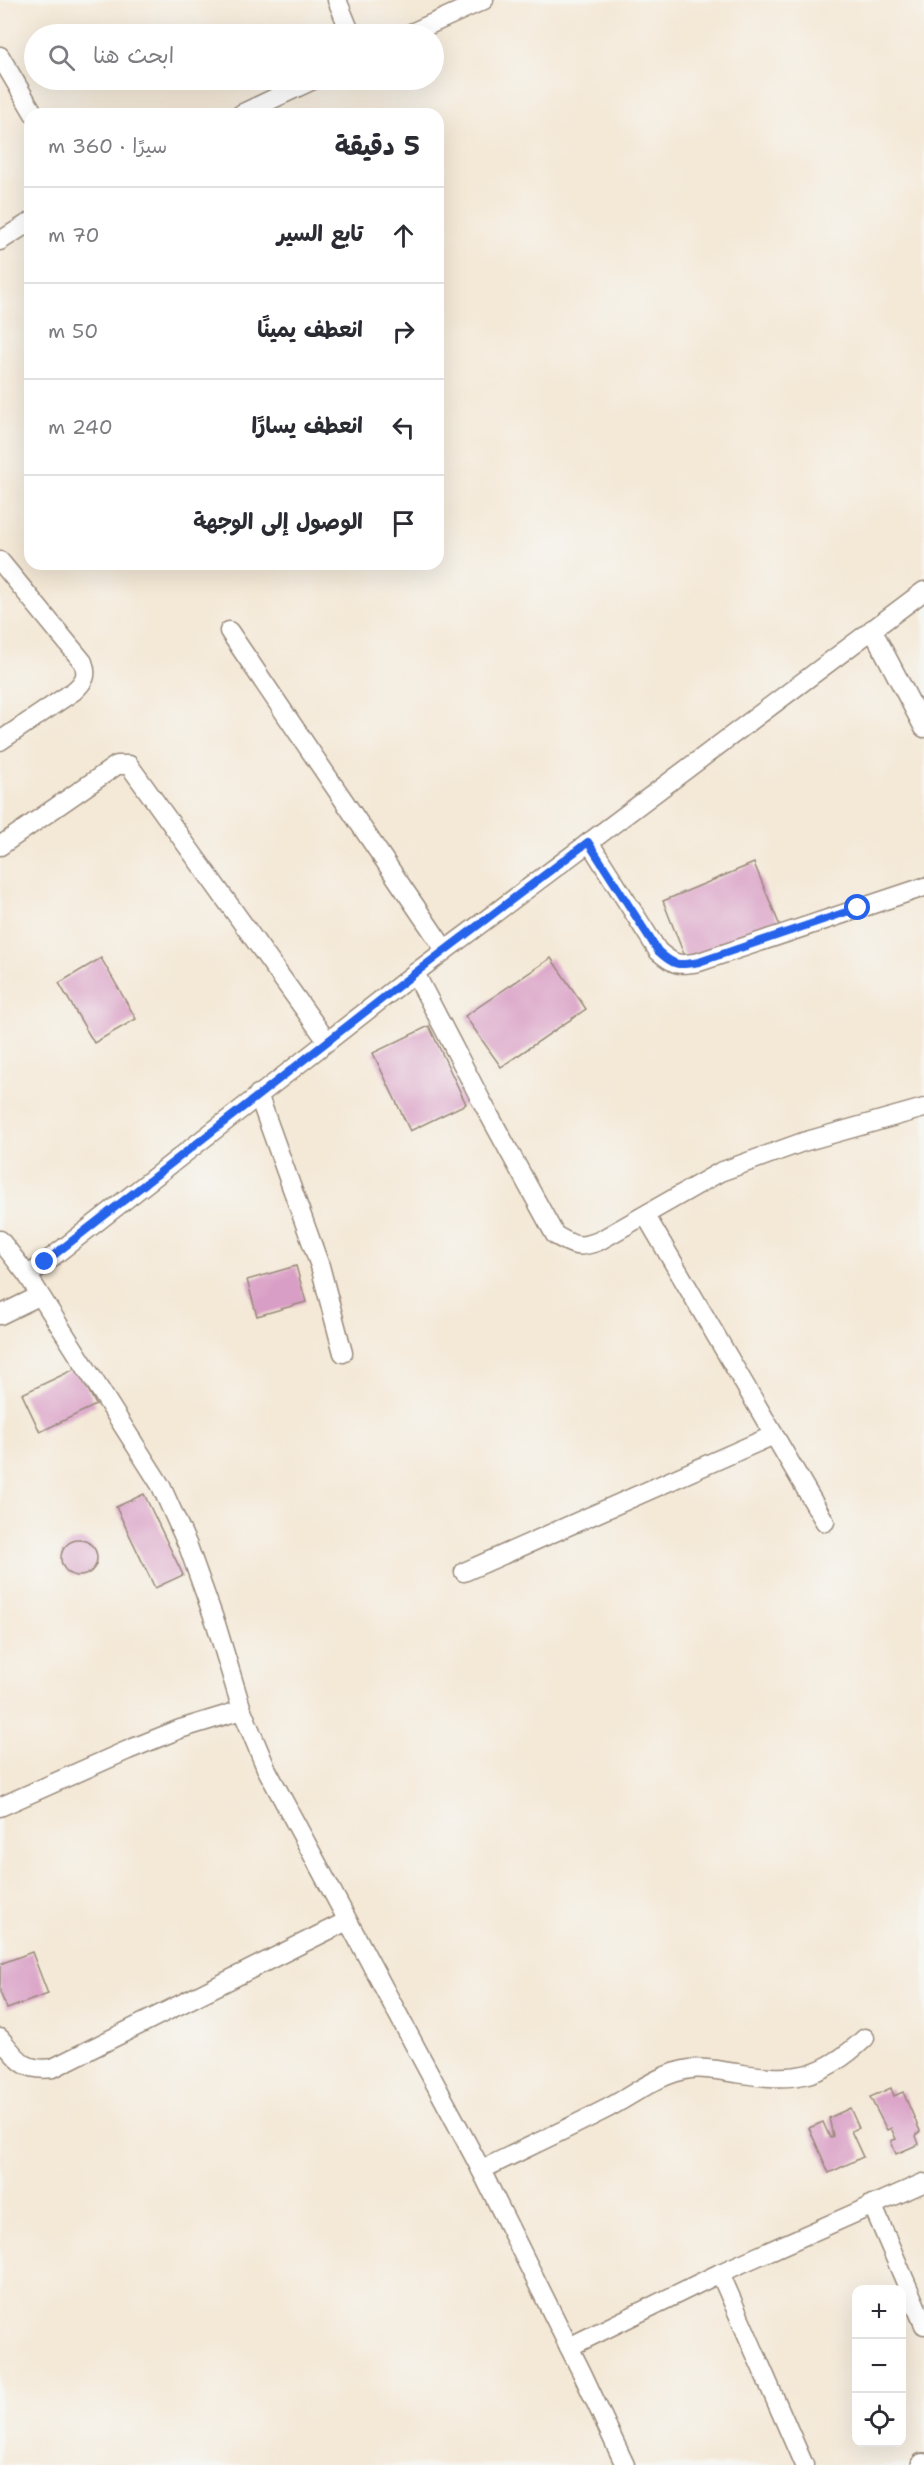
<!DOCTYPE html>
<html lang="ar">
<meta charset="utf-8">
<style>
:root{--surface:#fff;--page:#f2f2f3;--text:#2b2b33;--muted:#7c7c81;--line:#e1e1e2}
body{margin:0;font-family:"Shantell Sans","Playpen Sans Arabic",sans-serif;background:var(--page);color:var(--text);direction:rtl}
.controls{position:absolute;right:18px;bottom:18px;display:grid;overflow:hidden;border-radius:12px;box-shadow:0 6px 24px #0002}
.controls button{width:54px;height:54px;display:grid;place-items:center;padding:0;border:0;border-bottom:2px solid var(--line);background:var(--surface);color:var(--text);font:30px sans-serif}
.stop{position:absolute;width:18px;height:18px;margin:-14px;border:4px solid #2563eb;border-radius:50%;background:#fff}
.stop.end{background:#2563eb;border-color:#fff;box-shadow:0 2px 6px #0008}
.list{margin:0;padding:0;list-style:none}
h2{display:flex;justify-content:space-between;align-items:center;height:78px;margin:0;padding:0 24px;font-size:26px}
h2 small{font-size:20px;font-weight:400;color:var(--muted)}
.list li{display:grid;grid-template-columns:39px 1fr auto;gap:18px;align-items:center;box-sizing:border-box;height:96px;padding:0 24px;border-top:2px solid var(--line)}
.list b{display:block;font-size:22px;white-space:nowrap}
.list em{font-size:20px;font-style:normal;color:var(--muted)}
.icon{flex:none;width:33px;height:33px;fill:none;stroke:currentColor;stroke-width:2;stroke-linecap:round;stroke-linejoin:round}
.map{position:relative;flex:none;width:924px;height:2465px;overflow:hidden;direction:ltr}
.search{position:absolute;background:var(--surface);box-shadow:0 6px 24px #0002;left:24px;top:24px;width:420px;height:66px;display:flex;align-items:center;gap:15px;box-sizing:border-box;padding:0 21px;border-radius:33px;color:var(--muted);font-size:22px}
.panel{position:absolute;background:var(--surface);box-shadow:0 6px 24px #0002;left:24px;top:108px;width:420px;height:462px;border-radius:18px;direction:rtl}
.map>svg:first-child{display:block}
</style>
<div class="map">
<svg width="924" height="2465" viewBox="0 0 924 2465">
<rect width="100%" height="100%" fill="#f6f6f2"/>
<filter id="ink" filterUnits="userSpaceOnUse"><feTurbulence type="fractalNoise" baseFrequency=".0167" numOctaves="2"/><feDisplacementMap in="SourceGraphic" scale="12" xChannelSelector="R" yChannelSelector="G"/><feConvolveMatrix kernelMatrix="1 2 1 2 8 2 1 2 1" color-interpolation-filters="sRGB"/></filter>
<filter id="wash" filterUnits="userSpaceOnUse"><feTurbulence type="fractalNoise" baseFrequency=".008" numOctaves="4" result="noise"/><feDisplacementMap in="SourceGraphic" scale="24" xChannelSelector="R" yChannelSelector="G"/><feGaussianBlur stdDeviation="1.35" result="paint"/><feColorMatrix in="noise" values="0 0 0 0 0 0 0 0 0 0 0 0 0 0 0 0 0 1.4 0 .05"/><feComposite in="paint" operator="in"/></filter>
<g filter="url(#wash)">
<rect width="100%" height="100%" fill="#f4e8d6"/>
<g id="blocks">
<g fill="#d99ec5">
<path d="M754,863l26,63 -93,36 -24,-61z"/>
<path d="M101,958l35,61 -42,24 -35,-60z"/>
<path d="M551,958l35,51 -85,58 -36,-51z"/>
<path d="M429,1026l37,78 -56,27 -37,-78z"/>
<path d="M296,1266l10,36 -49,14 -10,-36z"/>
<path d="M77,1368l19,37 -56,27 -18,-38z"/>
<path d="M144,1494l39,81 -28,13 -39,-81z"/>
<circle cx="79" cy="1558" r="18"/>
<path d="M32,1952l16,42 -41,15 -7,-17v-28z"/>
<path d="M891,2088l3,8 9,-4 17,39 -4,5 3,8 -23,10 -5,-13 5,-2 -5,-11 -4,2 -17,-33z"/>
<path d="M850,2108l9,20 -8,3 12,26 -34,16 -20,-45 14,-6 7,16 3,-2 -4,-18z"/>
</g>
</g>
</g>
<g filter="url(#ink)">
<use href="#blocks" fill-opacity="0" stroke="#98897a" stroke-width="1.5"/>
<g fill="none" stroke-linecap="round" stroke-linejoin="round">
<g stroke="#98897a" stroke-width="21">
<g id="minor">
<path d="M337,0l14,34"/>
<path d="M409,34l75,-34"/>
<path d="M0,56l34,58"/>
<path d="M241,114l72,-34"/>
<path d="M0,241l30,-19"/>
<path d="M0,561l83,101c5,13 2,19 -9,29l-74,50"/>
<path d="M872,629l52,99"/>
<path d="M229,631l216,319"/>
<path d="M589,842l69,109c16,14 20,15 41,11l225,-75"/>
<path d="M0,846l117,-81h12l198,276"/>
<path d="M415,973l66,127 74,135c19,11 23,14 44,6l121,-69 83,-30 121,-34"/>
<path d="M258,1094l62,172 23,87"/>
<path d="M646,1216l179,306"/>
<path d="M0,1240l28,36 133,210 27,60 28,78 26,86 24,58 210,392 107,215 42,90"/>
<path d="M28,1276l387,-303 509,-382"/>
<path d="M0,1315l39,-19"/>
<path d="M464,1572l310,-137"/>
<path d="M0,1807l128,-57 52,-21 62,-19"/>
<path d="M0,2038c18,21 23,34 53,30l294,-147"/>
<path d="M481,2170c43,-21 86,-41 127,-62 27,-14 52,-35 82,-39 15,-2 31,2 46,4 57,9 85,7 129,-35"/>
<path d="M872,2204l52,121"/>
<path d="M720,2273l84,192"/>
<path d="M569,2347l151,-74 203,-90"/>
</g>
</g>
<g stroke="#98897a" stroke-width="26">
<path id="tertiary" d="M923,2465h1"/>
</g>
<use href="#minor" stroke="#fff" stroke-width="18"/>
<use href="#tertiary" stroke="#fff" stroke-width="22"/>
</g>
</g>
<g fill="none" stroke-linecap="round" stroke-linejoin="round" filter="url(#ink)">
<path stroke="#2563eb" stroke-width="8" d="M45,1262l370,-289 173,-131 70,109c16,15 20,15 41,11l159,-54"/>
</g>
</svg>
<div class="controls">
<button>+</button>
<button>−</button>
<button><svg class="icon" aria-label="locate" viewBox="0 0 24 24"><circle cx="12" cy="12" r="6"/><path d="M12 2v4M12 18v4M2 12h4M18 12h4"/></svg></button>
</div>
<div class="stop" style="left:858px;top:908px"></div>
<div class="stop end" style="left:45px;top:1262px"></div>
<div class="search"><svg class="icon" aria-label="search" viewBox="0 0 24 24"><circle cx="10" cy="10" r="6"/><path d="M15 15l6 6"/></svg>ابحث هنا</div>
<section class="panel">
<h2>5 دقيقة<small>سيرًا · 360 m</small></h2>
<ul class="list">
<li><svg class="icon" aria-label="ahead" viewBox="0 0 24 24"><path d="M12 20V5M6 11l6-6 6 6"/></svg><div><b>تابع السير</b></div><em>70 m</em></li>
<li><svg class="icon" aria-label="right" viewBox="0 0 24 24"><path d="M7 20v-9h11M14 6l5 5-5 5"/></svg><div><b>انعطف يمينًا</b></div><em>50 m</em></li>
<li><svg class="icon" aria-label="left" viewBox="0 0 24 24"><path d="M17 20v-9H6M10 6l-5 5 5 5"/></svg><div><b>انعطف يسارًا</b></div><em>240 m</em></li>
<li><svg class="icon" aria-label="arrive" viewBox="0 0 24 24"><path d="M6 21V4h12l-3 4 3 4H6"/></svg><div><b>الوصول إلى الوجهة</b></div></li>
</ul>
</section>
</div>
